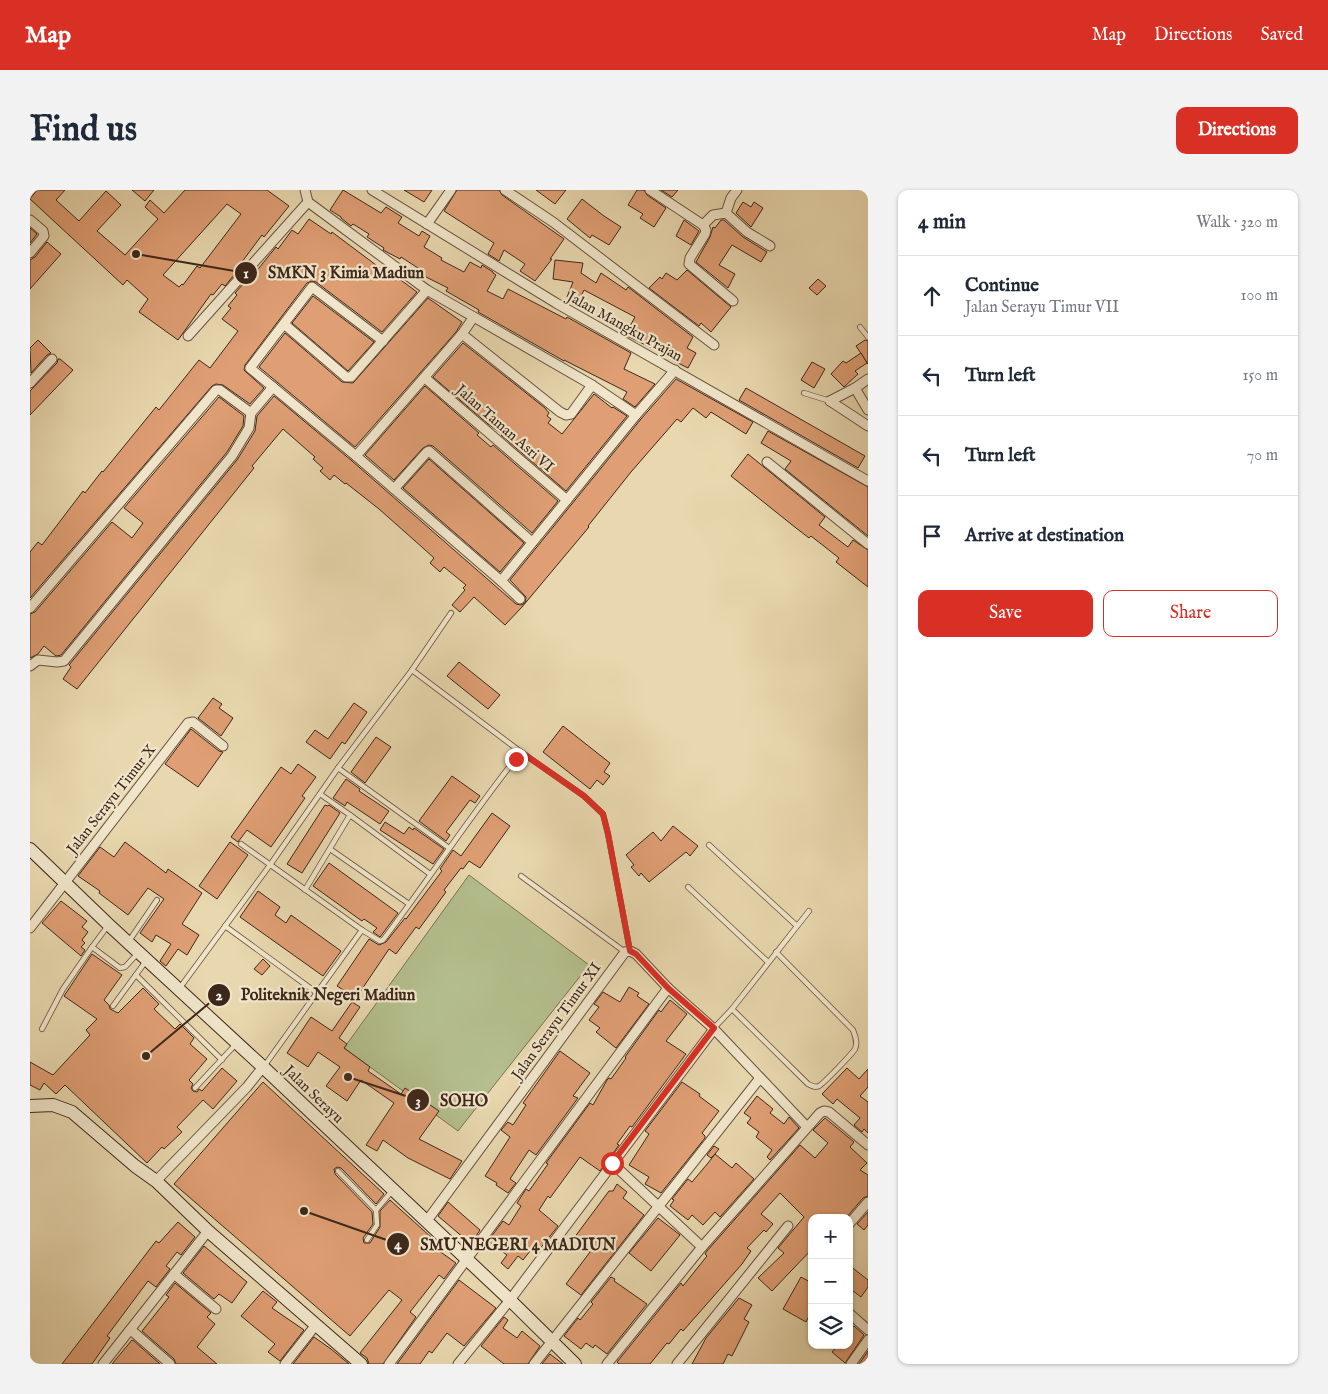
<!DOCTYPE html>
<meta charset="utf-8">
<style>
:root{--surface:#fff;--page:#f2f2f3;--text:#1f2937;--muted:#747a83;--line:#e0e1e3;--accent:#d93025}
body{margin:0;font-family:"IM FELL English",serif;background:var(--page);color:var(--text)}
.controls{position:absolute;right:15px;bottom:15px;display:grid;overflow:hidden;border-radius:10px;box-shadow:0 1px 4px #0004}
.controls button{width:45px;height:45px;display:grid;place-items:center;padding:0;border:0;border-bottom:1px solid var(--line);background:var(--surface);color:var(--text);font:25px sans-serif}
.stop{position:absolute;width:15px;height:15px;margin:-11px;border:4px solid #d93025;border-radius:50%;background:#fff}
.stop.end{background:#d93025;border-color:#fff;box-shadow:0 1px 5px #0008}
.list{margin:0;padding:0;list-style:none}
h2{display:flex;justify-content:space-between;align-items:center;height:65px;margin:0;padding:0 20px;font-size:21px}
h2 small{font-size:16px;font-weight:400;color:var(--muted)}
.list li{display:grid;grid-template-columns:32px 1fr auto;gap:15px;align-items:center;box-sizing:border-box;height:80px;padding:0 20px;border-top:1px solid var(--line)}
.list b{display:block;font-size:19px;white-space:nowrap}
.list p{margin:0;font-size:16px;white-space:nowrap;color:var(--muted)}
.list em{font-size:16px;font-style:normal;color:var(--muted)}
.actions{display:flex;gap:10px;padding:15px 20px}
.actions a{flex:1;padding:11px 0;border:1px solid var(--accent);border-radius:10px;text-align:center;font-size:18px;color:var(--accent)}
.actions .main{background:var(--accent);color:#fff}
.icon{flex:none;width:28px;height:28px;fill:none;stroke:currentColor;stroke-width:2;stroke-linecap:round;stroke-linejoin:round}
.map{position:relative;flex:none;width:838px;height:1174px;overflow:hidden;border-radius:10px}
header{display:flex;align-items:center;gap:30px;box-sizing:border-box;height:70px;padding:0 25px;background:var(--accent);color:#fff}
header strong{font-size:24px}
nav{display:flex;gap:28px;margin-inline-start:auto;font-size:18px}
.intro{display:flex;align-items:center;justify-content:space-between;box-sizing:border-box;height:120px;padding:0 30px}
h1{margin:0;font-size:35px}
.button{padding:12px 22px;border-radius:10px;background:var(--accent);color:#fff;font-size:18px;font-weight:700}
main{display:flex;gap:30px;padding:0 30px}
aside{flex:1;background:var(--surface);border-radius:10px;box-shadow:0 1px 4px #0004}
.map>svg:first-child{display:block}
</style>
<header>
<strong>Map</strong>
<nav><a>Map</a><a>Directions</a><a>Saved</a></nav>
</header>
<div class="intro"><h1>Find us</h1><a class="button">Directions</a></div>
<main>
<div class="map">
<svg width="838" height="1174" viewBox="0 0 838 1174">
<rect width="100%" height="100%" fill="#e9d8af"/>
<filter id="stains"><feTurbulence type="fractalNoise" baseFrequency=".004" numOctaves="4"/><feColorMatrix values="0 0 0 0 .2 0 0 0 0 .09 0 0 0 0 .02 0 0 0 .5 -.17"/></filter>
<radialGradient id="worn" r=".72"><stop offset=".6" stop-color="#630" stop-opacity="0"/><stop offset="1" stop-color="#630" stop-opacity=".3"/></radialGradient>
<path fill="#b4bf8d" stroke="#787254" d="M439,685l120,90 -131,166 -114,-83z"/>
<g fill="#df9e73" stroke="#3d261a" fill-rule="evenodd">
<path d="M7,0h28l-9,10 23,21 27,-30 15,14 -24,26 28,24 33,-36 -13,-12 5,-7 14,13 21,-23h82l22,16 -25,31 -2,-2 -29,39 1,1 -9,11 -3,-2 -9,11 -2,-1 -33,46 -39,-28 9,-13 -21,-19 -4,5 -93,-86zM197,14l14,10 -41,54 -3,-2 -14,19 -1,-1 -3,3 -16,-12z"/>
<path d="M102,0h22l-9,11z"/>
<path d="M313,0l38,23 5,-6 16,10 -4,6 21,13 3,-5 8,5 -6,11 18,11 -1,2 23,12 6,-10 11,6 1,-3 11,7v1l3,2 -9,16 16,8 5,-10 58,30 1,-2 64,36 -7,16 31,15 -20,23 -12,-8 4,-7 -63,-32v1l-86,-49 1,-2 -33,-19 2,-3 -32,-16 2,-4 -17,-11 -1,2 -17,-9 1,-2 -17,-11 2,-3 -16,-10 -2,2 -10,-8v-1l-11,-7z"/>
<path d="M374,0h28l-8,12z"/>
<path d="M427,0h42l3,5 62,44 -14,20h2l-17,22 -15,-10 5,-7 -21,-14 -5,11 -11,-7 6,-11 -50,-32z"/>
<path d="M506,0h30l-11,14z"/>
<path d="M607,0h7l3,5 19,13 -12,19 -14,-9 3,-4 -15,-9z"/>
<path d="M631,0h17l-6,7z"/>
<path d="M552,9l22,17 17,11 -12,18 -17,-10 -2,3 -23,-19z"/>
<path d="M713,12l8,5 3,-5 9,6 -12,19 -15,-14z"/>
<path d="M279,29l22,15 1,-2 64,48 2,-2 19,14 -35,40 -66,-50 -4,-1 -5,2 -62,82 -1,5 2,2 18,16 -14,16 -27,-19 -7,-1 -4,2 -182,212v-46l8,-10 4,3 41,-54 2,2 17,-22 1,1 53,-65 3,3 40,-50 11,8 28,-37 -16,-12 9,-11 -3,-2 9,-11 -2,-2 9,-10 2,1 30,-37 2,2 14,-19 6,4z"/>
<path d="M654,30l15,11 -8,14 -15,-9z"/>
<path d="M691,30h3l19,17 24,15 -6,10 -29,-17 -13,20 16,9 -7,14 -32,-26 14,-25 3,-10 2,1z"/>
<path d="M0,38l7,6 -7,9z"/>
<path d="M17,52l14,12 -31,35v-29l5,-3z"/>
<path d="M525,70l28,3 -2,10 15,10 5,-10 25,17 2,-3 65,50 -6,11 9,5 -8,15 -16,-8 5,-9 -17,-4 -2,4 -33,-16 10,-18 -51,-27 -6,12 -11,-5 6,-15 -20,-3z"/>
<path d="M657,80l44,37 -20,25 -10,-9 -2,3 -50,-38 11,-11 2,2 4,-6 11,7z"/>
<path d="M788,89l8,7 -9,9 -8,-7z"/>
<path d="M283,106l61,46 -26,29 -56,-48z"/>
<path d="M398,108l34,24 -6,10 -101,115 -96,-80 26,-34 57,49 11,1z"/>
<path d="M8,150l13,13 -4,2 -16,18 -1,-25z"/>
<path d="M835,150l3,1v23l-12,-18z"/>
<path d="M433,153l82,65 4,5 -2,3 4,3 -3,4 14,11 32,-40 18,14 1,-1 14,9 -61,75 -65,-56 1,-1 -14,-10 -55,-47z"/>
<path d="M831,163l6,10 -12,8 3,3 -14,13 -13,-13 12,-13 3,2z"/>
<path d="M28,169h2l13,11 -43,45v-24l27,-28z"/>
<path d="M782,172l13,7 -11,19 -13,-8z"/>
<path d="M646,189l77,43 -7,12 -35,-22 -5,6 -13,-10 -12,14 -4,-3 -46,53 -43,54 1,1 -67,80 -17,18 -31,-28 -14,15 -8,-7 13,-15 -2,-2 3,-3 -22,-18 -4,5 -10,-9 4,-5 -11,-10 -44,-39 -33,-26 -1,1 -11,-9 -4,5 -10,-9 3,-3 -10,-9 2,-2 -32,-28 -31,37 2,2 -177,221 -14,-10 8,-12 -2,-2 168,-205 18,-29 2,-15 17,-20 78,65 164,143 5,1 4,-2 1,-6 -16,-17 131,-161z"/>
<path d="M395,196l54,47 -2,2 14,12 2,-2 65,56 -26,32 -99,-87 -4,-1 -6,3 -29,32 -29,-25z"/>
<path d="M716,198l119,68 -7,12 -119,-68z"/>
<path d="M189,207l25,19 -1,10 -16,26 -166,203 -5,1 -12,-10 -6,8 -8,4v-44l5,-2 77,-90 20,16 11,-15 -19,-15z"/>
<path d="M738,241l100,56v49l-83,-67 6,-8 -30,-18z"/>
<path d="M718,264l77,63 -6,8 29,22 5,-7 15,10v37l-32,-25 3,-4 -28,-22 -2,2 -13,-10 -65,-52z"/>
<path d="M399,269l95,84 -24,29 -97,-84z"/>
<path d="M429,472l41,33 -12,14 -41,-33z"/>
<path d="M183,508l9,6 -3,4 14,10 -12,18 -23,-18z"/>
<path d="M324,513l13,9 -22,32 -3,-2 -12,17 -24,-17 9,-12 13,9z"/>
<path d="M533,536l47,37 -6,9 6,4 -7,9 -6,-5 -7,9 -47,-37z"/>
<path d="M161,539l28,22 4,1 -25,35 -33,-23z"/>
<path d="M346,547l15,10 -26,36 -14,-11z"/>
<path d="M268,574l18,13 -14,19 3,2 -34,49 -24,-17 -9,12 -7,-5 50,-70 10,7z"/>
<path d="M422,586l28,20 -5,7 -5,-3 -24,32 4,3 -4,6 -27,-20z"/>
<path d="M316,589l14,10 -1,2 30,20 -9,13 -33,-22 -2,4 -12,-8z"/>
<path d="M295,615l3,1 1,-1 11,8 -38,60 -15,-9z"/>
<path d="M462,623l18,13 -30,42 -11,-7 -6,8 -2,-1 -17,22 2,2 -27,37 -3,-2 -20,27 -7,-5 -33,49 -19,-12 32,-47 10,6 7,-3 19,-24 1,1 36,-48 -2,-2 13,-19 8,6z"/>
<path d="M355,632l19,12 5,-7 4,3 1,-2 30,21 -11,15 -53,-34z"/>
<path d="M643,636l25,20 -8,10 -4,-4 -37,30 -8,-9 -2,3 -8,-9 3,-2 -8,-10 27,-23 8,9z"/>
<path d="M95,652l41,31 2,-4 34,24 -20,31 17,11 -12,20 -9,-6 -12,17 -6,-5 11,-17 -15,-9 -4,7 -12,-9 24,-34 -16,-11 -20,27 -29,-22 1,-2 -22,-15 22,-29 14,10z"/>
<path d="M200,652l18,13 -31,44 -18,-13z"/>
<path d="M299,673l69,50 -18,24 -7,-5 4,-4 -13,-9 -2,2 -49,-35z"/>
<path d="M228,701l22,16 -5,8 11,8 5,-8 50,36 -18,25 -83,-59z"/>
<path d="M31,711l26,20 -5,6 6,5 -6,8 3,3 -4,4 4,3 -4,6 -39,-33z"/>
<path d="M62,764l30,21 -18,25 5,5 1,4 8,4 25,-25 16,16 -5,5 21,20 5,-5 14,14 -4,6 17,15 -18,21 4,4 -2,4 2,3 4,1 2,-3 3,2 20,-23 15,13 -24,28 -10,-9 -26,27 5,5 -18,17 -2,-2 -15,16 -82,-78 -9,9 -12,-11 -4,7 -10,-5v-23l23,13 37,-40 -4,-5 11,-11 -33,-23z"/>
<path d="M233,769l7,7 -8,9 -8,-6z"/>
<path d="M599,797l10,6 -2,3 12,8 -33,44 -20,-16 4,-4 -11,-8 10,-13 -5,-3 9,-12 17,10z"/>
<path d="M640,810l17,14 -21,27 20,13 -54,73 -2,-1 -13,18 2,1 -19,26 -20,-14 -30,41 -2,-2 -9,14 19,16 -19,24 -5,-4 -11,14 -5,-4 -10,13 -7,-6 6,-8 -19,-14 15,-20 6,4 12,-19 -4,-3 9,-14 3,2 19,-27 -2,-1 44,-60 3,2 14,-25 2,-2 2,1 15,-21 -1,-1 34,-47 2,2z"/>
<path d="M322,812l8,5 -21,31 8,6 -3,4 26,19 -2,4 33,23 4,-6 34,23 -20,28 43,22 -12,18 -42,-21 -25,-18 -6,11 -11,-6 28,-42 -33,-23 -14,21 -21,-15 14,-19 -22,-15 -10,15 -21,-14 24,-36 21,14z"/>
<path d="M530,861l30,22 -17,23 5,2 -42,57 -7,-5 -19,29 6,4 -8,10 -12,-8 1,-2 -12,-7 25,-39 -9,-7 7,-8 5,3 13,-20 -3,-2z"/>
<path d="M817,878l12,11 9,-10v18l-8,9 8,6v31l-4,-4 -2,3 -8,-7 6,-7 -23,-19 -4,5 -11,-10z"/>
<path d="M233,892l121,112 -8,10 -35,-36 -4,-1 -3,2 1,5 37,38 1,12 -10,14 1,5h6l10,-16v-16l10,-11 42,38 -3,3 7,6 -1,1 21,15 -12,16 -5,-4 -29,37 6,5 -33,47h-14l-2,-6 -7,-5 42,-53 -13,-10 -39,46 -176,-152z"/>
<path d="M652,892l18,12 -1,2 20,15 -17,22 3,3v2l-44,55 -16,-9 4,-7 -20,-12 20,-31 -4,-3z"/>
<path d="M727,906l16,13 -3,4 14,11 5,-7 10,11 -29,32 -3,-3 5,-7 -16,-13 3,-5 -12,-9 4,-5 -7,-5z"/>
<path d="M795,928l29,24 -4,5 17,16 -7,7 8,5v21l-5,2 -17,20h-34v31l-40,42 -14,-13 26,-25 -6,-5 26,-31 -24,-24 -19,21 12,10 -7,8 -2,-2 -17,18 4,3 -9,13 -59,67 -2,-2 -12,15 -2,-1 -17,21h-31l-2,-2 64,-79 2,3 24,-30 -2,-2 2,-3 93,-106 15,13 13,-15 -15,-13z"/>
<path d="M684,956l5,3 -4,5 17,14 4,-5 18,16 -34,38 -5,-5 -12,13 -11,-10 -4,5 -18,-14 4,-6 -2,-1 16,-20 4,3 16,-19 7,-9 -4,4 -4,-3z"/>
<path d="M587,994l10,8 -4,6 21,17 -63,80 -15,-11 24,-32 -2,-1 1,-1 -15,-12 35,-47h4z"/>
<path d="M418,1012l32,28 -9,14 -33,-28z"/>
<path d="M838,1022v13l-4,5 -7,-6z"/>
<path d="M628,1028l22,17 -29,36 -22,-18z"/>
<path d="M148,1032l17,15 -14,18 -4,-3 -11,14 4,3 -14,18 -8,-6 -41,55 3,2 -18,26h-30l94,-123 3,2z"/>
<path d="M174,1056l43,36 -15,21 -13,-9 -5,5 -31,-26z"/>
<path d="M819,1075l19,15v7l-7,10 -12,-9z"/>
<path d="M581,1087l4,2 -1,2 33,23 -40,50 -12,-9 -2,3 -7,-5 -5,6 -17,-13 14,-18 2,2 13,-16 -2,-2z"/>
<path d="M771,1087l11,6v27l-6,12 -23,-13z"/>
<path d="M429,1090l37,28 -32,38 -17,-13 -15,20 -3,-2 -9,13h-23z"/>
<path d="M145,1093l36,30 -4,4 8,7 -18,23 20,17h-41l-2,-5 -32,-28 27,-34 -3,-2z"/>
<path d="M233,1101l14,11 -5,6 32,22 -24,31 -12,-9 7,-8 -34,-28z"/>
<path d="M709,1108l13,7 -8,14 5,3 -17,34 -4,-2 -5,10h-31l14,-26z"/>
<path d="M474,1127l4,3 -5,8 14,10 5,-7 18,15 -12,18h-24l-23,-18z"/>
<path d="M824,1136l10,9 -19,28 -13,-11 6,-7h11v-14z"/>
<path d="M284,1147l17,12 18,15h-56z"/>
<path d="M102,1150l2,1 26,23h-48z"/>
<path d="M838,1161v13h-9z"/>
<path d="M520,1164l13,10h-21z"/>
</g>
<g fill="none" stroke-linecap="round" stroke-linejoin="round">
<g stroke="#68523f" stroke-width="6">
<g id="lane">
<path d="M830,137l8,10"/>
<path d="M774,203l26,8"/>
<path d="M382,480l39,-57"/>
<path d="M491,562l63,44 19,18 5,20 22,117"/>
<path d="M290,604l30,21"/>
<path d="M211,654l121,86 18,11 3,-1c47,-62 89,-127 138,-188l-109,-82 -74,98"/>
<path d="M679,655l88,81"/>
<path d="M300,659l79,55"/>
<path d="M491,686l104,76"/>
<path d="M658,697l80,75"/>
<path d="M275,700l45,-75 80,59"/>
<path d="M195,736l92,67"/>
<path d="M77,737l-15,20 28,21 5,-1 13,-14"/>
<path d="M99,751l28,-41"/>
<path d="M106,785l86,85"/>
<path d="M149,799l91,-124 68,-97 111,80"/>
<path d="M83,816l33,-45"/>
<path d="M702,819l76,75c4,2 7,4 11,2 5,-3 33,-32 36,-37 3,-7 0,-13 -2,-19l-77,-78"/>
<path d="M684,838l18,-19 77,-98"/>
<path d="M12,839l21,-40 29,-42"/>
<path d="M235,875l97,-135"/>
<path d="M165,898l41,-44"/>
<path d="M308,981l38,39"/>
<path d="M337,1050l10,-15 -1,-15 16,-19"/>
</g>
</g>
<g stroke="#68523f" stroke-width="11">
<g id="street">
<path d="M275,0l3,12 119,88 165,95 44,30"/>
<path d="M342,0l184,113 312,178"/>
<path d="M475,0l48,32 161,123"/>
<path d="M620,0l53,35 10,-10 13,-2 21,19 23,14"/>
<path d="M696,23l5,-15 6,-8"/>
<path d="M0,30l13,11 1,5 -14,17"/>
<path d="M397,34l24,-34"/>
<path d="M673,35l3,5 -1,4 -15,24 -1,6 44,37"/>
<path d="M254,134l62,53h5l76,-87"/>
<path d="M432,144l98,78 6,3 5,-1 21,-29"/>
<path d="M158,146l120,-134"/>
<path d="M353,151l-71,-54 -62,81 106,88 145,125 135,-166 39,-45"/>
<path d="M395,188l142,122"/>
<path d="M838,189l-13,9 13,22"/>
<path d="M0,193l22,-24"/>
<path d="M800,211l38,25"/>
<path d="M800,211l25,-13"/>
<path d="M326,266l106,-122 11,-16"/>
<path d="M737,272l101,82"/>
<path d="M364,299l33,-37 2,-1 103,91"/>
<path d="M471,391l19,18"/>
<path d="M0,418l186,-218h4l31,23"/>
<path d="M0,476l8,-6 19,2 7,-1 168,-205 17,-28 2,-15 22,-26"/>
<path d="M0,738l158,-205 5,-1 30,24"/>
<path d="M582,973l90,84"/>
<path d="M126,991l91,-94 16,-20"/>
<path d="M396,1032l199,-270 5,-1 6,3 32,34 46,41 93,98"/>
<path d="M819,1034l19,-22"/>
<path d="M144,1084l42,35"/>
<path d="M819,1123l19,17"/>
<path d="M101,1140l39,34"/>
<path d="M73,1174l105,-133"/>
<path d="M255,1174l30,-38"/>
<path d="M359,1174l279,-376"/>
<path d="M428,1174l52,-64 204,-271"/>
<path d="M504,1174l226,-286"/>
<path d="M577,1174l95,-117 118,-134 4,-2 5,1 39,33"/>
<path d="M647,1174l111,-138"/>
<path d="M821,1174l17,-24"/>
</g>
</g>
<g stroke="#3d261a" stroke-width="14">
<g id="secondary">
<path d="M0,659l79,76 154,142 247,233 65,64"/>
<path d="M0,916l23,-1 19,7 63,54 21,15 52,50 153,133"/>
</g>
</g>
<use href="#lane" stroke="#f1e6cb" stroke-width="4.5"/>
<use href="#street" stroke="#f1e6cb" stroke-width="9"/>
<use href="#secondary" stroke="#f1e6cb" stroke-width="12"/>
</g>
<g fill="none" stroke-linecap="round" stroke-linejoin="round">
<path stroke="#d93025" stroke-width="6" d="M486,569l5,-7 63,44 19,18 5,20 22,117 6,3 32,34 46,40 -102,135"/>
</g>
<g text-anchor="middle" stroke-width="4.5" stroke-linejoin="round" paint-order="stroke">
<g font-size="15" fill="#3d261a" stroke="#f1e6cb">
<text transform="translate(595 136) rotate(29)" y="5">Jalan Mangku Prajan</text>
<text transform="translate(475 238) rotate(41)" y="5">Jalan Taman Asri VI</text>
<text transform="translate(81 609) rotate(-52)" y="5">Jalan Serayu Timur X</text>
<text transform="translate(526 831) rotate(-54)" y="5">Jalan Serayu Timur XI</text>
<text transform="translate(284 904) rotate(44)" y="5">Jalan Serayu</text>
</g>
</g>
<path fill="none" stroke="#3d261a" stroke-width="2" d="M106 64L216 83M116 866L189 805M318 887L388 910M274 1021L368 1054"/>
<g fill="#3d261a" stroke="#f1e6cb" stroke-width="2">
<circle cx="106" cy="64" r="5"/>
<circle cx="116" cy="866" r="5"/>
<circle cx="318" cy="887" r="5"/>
<circle cx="274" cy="1021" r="5"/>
<circle cx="216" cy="83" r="12"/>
<circle cx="189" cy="805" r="12"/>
<circle cx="388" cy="910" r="12"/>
<circle cx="368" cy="1054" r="12"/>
</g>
<g font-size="15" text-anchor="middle" font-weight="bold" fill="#fff">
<text x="216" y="88">1</text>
<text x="189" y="810">2</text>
<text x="388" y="916">3</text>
<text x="368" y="1059">4</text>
</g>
<g font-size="16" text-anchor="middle" font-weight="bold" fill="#3d261a" stroke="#f1e6cb" stroke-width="4.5" stroke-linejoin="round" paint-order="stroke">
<text x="316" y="88">SMKN 3 Kimia Madiun</text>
<text x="298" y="810">Politeknik Negeri Madiun</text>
<text x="434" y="916">SOHO</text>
<text x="488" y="1060">SMU NEGERI 4 MADIUN</text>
</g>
<rect width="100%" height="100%" filter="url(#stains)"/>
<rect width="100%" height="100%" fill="url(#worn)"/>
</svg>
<div class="controls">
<button>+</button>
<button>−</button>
<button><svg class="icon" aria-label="layers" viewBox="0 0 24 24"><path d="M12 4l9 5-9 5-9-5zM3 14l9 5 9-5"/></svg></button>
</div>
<div class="stop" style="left:582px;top:973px"></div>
<div class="stop end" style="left:486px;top:569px"></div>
</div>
<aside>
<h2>4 min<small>Walk · 320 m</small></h2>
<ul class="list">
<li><svg class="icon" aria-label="ahead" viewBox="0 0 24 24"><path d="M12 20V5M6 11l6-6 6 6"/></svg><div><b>Continue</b><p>Jalan Serayu Timur VII</p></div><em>100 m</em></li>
<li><svg class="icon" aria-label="left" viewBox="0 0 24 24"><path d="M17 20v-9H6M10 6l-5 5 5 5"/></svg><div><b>Turn left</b></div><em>150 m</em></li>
<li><svg class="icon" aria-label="left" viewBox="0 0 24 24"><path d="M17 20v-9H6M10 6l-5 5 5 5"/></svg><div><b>Turn left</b></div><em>70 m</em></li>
<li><svg class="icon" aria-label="arrive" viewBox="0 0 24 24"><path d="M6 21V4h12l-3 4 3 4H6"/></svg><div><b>Arrive at destination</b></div></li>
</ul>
<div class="actions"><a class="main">Save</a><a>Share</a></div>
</aside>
</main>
